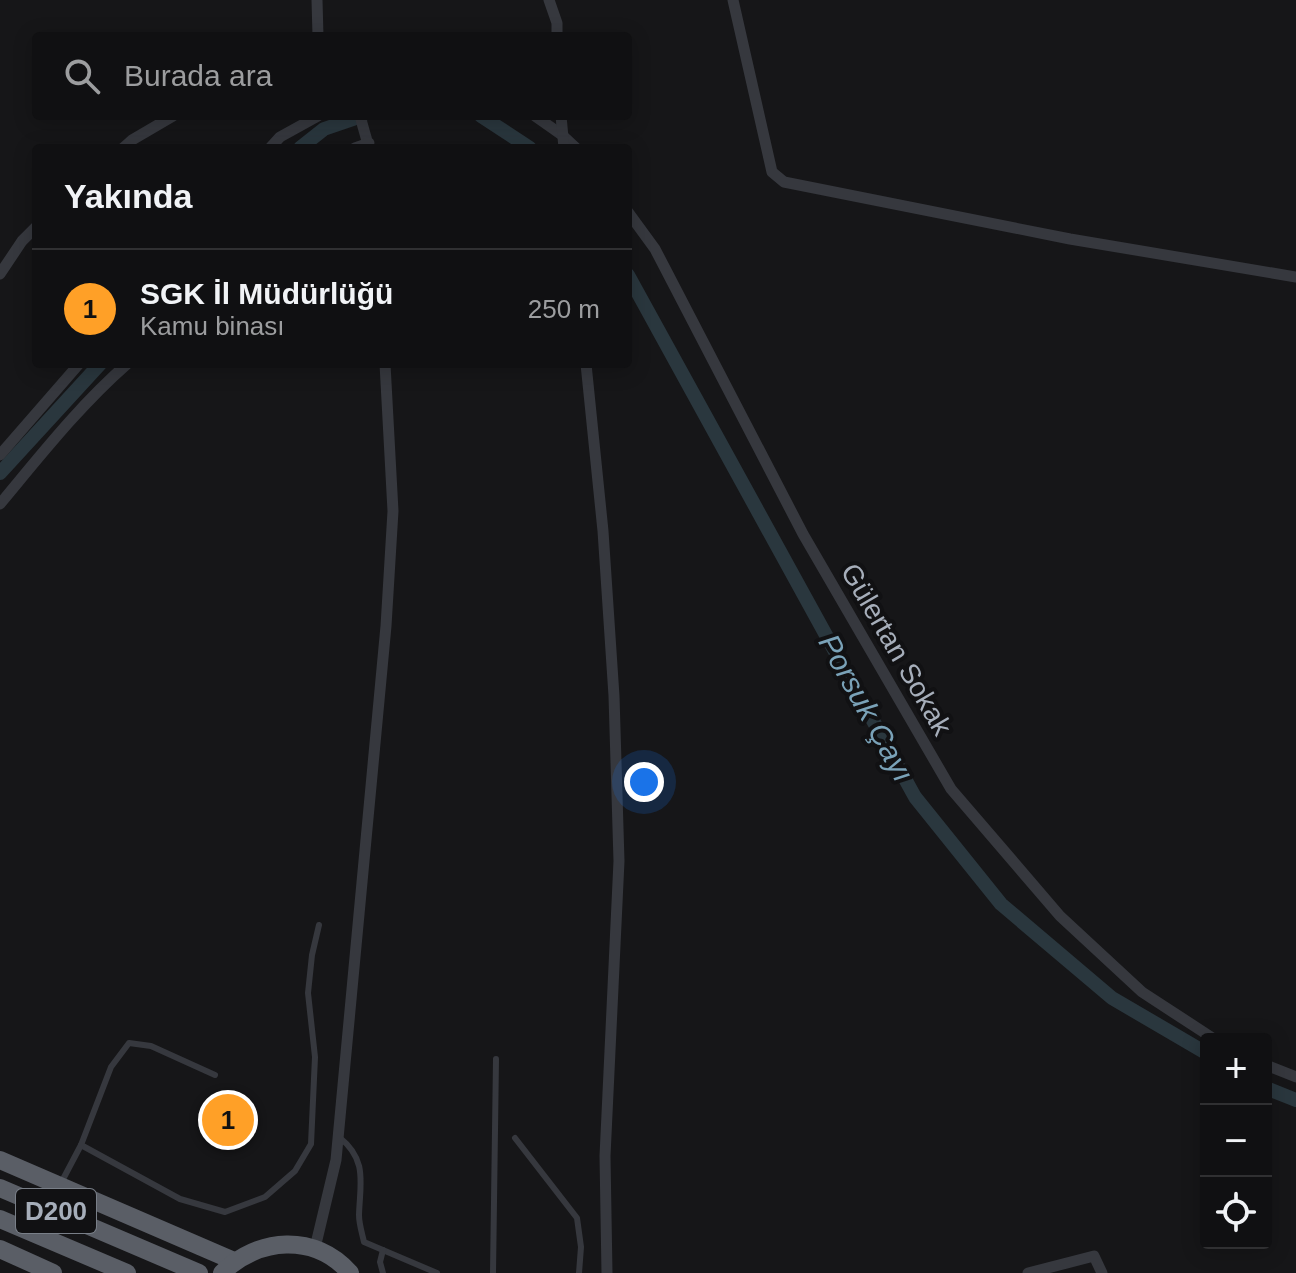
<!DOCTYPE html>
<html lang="tr">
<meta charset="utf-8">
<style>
:root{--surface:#101012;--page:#1e1e20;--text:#f1f3f6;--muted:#9c9d9f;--line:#303032;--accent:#ffa027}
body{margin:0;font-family:Arial,sans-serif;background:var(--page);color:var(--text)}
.controls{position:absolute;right:24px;bottom:24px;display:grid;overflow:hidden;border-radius:8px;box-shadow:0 4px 20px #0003}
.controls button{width:72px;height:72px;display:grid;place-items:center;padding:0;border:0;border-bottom:2px solid var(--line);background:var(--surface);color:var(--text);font:40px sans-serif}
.you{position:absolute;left:644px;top:782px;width:28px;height:28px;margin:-20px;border:6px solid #fff;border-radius:50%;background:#1a73e8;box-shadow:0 0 0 12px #1a73e833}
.badge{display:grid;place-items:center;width:52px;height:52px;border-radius:50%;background:var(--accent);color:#111;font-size:26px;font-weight:700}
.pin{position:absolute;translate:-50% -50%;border:4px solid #fff;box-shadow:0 2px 8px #0006}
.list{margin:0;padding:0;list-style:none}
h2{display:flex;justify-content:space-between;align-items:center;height:104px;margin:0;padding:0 32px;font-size:34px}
h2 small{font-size:26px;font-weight:400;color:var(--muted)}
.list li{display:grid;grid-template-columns:52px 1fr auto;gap:24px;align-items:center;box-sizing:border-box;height:120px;padding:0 32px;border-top:2px solid var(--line)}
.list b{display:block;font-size:30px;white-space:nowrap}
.list p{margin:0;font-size:26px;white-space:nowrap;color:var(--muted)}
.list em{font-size:26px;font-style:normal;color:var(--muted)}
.icon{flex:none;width:44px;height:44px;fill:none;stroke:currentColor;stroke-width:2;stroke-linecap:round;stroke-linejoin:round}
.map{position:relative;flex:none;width:1296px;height:1273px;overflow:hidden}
.search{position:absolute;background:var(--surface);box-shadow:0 4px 20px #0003;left:32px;top:32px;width:600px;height:88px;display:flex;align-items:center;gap:20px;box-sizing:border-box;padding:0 28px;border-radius:8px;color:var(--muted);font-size:30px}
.panel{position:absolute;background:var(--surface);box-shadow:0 4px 20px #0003;left:32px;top:144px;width:600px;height:224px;border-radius:8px}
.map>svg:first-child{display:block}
</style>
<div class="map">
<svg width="1296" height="1273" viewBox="0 0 1296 1273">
<rect width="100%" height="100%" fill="#161618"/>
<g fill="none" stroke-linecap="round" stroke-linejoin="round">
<g stroke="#2a373e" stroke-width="14">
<path d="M481,116l49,32"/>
<path d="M300,148l24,-19 38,-13"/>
<path d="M628,275l287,522 86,107 111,94 94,55"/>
<path d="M0,473l100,-109"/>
<path d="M1266,1088l30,12"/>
</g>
<g stroke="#36383e" stroke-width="6">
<path d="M339,1137c29,23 21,46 20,78 0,9 3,18 5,27l73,31"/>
<path d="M515,1138l62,80 4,29 -2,26"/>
<path d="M81,1145l99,54 45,13 40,-15 30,-26 16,-27 4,-87 -7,-64 4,-38 7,-30"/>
<path d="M61,1183l20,-38 30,-78 18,-24 22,3 64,29"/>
<path d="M383,1250l-3,12 3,11"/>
<path d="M493,1273l3,-214"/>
</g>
<g stroke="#36383e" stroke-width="11">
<path d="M317,0l1,36"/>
<path d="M549,0l8,23v13"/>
<path d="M733,0l39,172 12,10 286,57 226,38"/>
<path d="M360,116l9,32"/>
<path d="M535,116l27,19 14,13"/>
<path d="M561,116l3,32"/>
<path d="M123,148l9,-8 41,-24"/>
<path d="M270,148l10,-11 38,-21"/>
<path d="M355,148l14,-5"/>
<path d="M628,212l27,37 148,285 148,255 109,127 82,76 72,47"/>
<path d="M0,274l22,-33 14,-14"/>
<path d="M586,364l17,167 11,165 5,165 -14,295 2,117"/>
<path d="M0,455l79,-91"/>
<path d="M0,504c40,-48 80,-99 127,-140"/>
<path d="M1266,1065l30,12"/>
<path d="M315,1248l21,-88 50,-534 7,-115 -8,-147"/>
<path d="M1028,1273l66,-17 8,17"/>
</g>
<g stroke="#5a5e66" stroke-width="18">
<path d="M0,1160l234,101"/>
<path d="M0,1188l199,85"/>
<path d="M0,1219l127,54"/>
<path d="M0,1249l53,24"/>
<path d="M222,1273c36,-36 93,-40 128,0"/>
</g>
</g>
<g text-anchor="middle" stroke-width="8" stroke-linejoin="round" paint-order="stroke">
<rect fill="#111113" stroke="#797f88" stroke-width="2" x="16" y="1189" width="80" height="44" rx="6"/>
<g font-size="26" font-weight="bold" fill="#a6aeba">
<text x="56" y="1220">D200</text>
</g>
<g font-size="28" fill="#a6aeba" stroke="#111113">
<text transform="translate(897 649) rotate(60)" y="10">Gülertan Sokak</text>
</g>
<g font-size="30" font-style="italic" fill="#7aa2b8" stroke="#111113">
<text transform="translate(866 708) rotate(61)" y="10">Porsuk Çayı</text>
</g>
</g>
</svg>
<div class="controls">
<button>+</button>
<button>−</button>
<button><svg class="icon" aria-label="locate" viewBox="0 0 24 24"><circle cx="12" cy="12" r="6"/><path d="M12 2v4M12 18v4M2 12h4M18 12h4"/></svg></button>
</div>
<div class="you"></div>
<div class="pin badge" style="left:228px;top:1120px">1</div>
<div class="search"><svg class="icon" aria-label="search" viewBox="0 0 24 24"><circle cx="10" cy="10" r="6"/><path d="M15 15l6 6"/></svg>Burada ara</div>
<section class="panel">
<h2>Yakında<small></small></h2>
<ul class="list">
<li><span class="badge">1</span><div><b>SGK İl Müdürlüğü</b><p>Kamu binası</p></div><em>250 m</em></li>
</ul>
</section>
</div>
